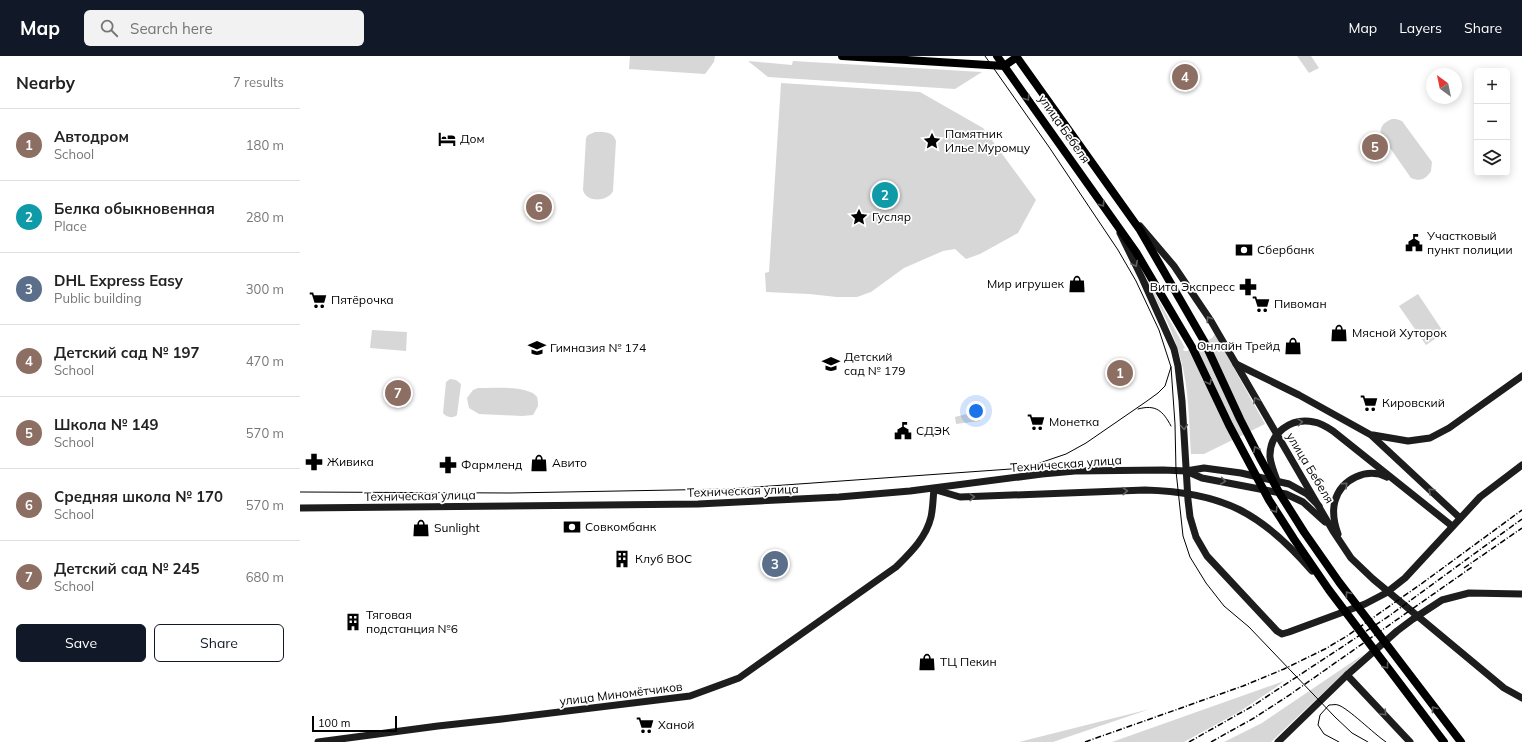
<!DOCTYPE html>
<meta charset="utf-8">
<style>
:root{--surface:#fff;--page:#f2f2f2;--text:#222;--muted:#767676;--line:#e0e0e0;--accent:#111827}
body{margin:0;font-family:Mulish,sans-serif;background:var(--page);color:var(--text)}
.controls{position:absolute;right:12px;top:12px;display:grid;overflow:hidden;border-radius:6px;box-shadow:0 2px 10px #0003}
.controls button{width:36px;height:36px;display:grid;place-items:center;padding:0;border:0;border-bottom:1px solid var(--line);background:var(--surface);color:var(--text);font:20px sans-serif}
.compass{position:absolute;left:1126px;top:12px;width:36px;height:36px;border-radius:50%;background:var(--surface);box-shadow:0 2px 10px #0003;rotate:327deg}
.scale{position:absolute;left:12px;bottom:10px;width:85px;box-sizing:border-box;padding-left:4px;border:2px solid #000;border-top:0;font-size:11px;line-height:14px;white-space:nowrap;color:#000;-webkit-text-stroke:3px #fff;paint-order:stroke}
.you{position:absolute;left:676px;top:355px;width:14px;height:14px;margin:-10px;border:3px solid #fff;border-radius:50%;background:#1a73e8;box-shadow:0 0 0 6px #1a73e833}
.badge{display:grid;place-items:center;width:26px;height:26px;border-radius:50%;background:var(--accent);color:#fff;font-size:13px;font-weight:700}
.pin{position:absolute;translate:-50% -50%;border:2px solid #fff;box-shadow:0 1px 4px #0006}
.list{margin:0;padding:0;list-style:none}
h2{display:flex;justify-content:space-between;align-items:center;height:52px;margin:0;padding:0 16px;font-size:17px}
h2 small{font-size:13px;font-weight:400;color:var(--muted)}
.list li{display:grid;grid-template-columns:26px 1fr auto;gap:12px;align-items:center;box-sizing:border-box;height:72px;padding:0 16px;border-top:1px solid var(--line)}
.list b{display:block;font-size:15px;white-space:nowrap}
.list p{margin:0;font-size:13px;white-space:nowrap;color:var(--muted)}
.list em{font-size:13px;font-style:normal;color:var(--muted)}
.actions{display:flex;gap:8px;padding:12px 16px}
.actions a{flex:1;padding:9px 0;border:1px solid var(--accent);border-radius:6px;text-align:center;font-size:14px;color:var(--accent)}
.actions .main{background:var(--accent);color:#fff}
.icon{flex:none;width:22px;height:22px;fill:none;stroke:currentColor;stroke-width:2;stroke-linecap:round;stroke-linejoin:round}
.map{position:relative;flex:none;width:1222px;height:686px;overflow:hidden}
header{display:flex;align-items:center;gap:24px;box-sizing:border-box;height:56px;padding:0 20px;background:var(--accent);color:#fff}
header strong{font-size:19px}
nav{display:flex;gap:22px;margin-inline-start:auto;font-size:14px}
.search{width:280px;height:36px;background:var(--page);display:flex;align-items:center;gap:10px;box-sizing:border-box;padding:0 14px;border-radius:6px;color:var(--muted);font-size:15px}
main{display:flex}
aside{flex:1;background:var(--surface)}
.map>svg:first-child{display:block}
</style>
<header>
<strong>Map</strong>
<div class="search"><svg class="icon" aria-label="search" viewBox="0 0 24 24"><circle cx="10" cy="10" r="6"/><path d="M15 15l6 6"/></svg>Search here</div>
<nav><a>Map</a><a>Layers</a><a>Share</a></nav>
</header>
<main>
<aside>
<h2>Nearby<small>7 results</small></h2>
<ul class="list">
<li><span class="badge" style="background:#8d6e63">1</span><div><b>Автодром</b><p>School</p></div><em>180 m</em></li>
<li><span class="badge" style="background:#0f9aa8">2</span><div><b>Белка обыкновенная</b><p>Place</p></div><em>280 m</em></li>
<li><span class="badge" style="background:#5c6f8a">3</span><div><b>DHL Express Easy</b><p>Public building</p></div><em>300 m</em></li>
<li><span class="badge" style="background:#8d6e63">4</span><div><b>Детский сад № 197</b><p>School</p></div><em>470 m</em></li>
<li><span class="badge" style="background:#8d6e63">5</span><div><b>Школа № 149</b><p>School</p></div><em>570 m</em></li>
<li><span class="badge" style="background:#8d6e63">6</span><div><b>Средняя школа № 170</b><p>School</p></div><em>570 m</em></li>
<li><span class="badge" style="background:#8d6e63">7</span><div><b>Детский сад № 245</b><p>School</p></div><em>680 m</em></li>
</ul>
<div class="actions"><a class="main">Save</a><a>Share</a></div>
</aside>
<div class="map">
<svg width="1222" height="686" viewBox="0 0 1222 686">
<rect width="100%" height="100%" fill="#fff"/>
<g fill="#d7d7d7">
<path d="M330,0h85l-1,6 -9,12 -76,-5z"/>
<path d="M997,0h14l8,12 -10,5z"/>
<path d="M448,5l44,4 1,-4 189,11 -27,17 -187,-12z"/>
<path d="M481,27l139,9 63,36 53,72 -18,33 -38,21 -14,5 -11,-10 -12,2 -39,17 -33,24 -14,5h-20l-28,-3 -43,-2 -1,-19 4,-1z"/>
<path d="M1092,63h4l6,2 30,41 -1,9c-5,8 -11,11 -20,7l-30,-43c-2,-8 3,-13 11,-16z"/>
<path d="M295,76c9,0 18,-1 21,9l-3,50c-5,11 -27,12 -30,-1l3,-52 2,-3z"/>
<path d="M847,223l38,69 -2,1 1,2h3l25,-13 3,-4 50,90 -61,30h-13c-2,-35 -2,-73 -14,-107 -7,-23 -20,-45 -31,-67z"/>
<path d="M1118,238l26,39 -18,12 -27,-39z"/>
<path d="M72,274l35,2 -1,19 -36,-3z"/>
<path d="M150,323l6,1 5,4 -4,31c-5,4 -11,2 -14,-2l3,-31z"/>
<path d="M178,332c13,0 52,-3 59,9 1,3 1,6 1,9l-5,9 -11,1 -43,-2 -10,-6 -2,-10 6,-8z"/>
<path d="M678,355l2,10 -24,3 -1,-7z"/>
<path d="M1064,598l-93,88h-47l38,-19z"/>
<path d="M984,625l-9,7 -36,24 -55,30h-72z"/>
<path d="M850,653l-97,33h-34z"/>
</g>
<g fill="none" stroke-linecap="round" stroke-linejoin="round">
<g stroke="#1d1d1d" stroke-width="7">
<path d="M840,170l34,40 37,55 122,210 18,27 22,21 131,109 18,10"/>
<path d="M820,177l22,45 32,71 4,17 4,35 6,99 2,17 6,20 11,19 70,75 5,3 7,-2 76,-28 21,-11 19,-15 75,-81 42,-32"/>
<path d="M936,308l63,31 72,40 89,83"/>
<path d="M1073,379l35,6 22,-3 19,-10 73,-52"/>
<path d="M886,415l16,7 84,16 17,8 22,20"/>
<path d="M978,427c-3,-8 -7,-17 -8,-26 -1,-24 21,-40 44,-35 7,1 13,5 19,9l119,95"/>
<path d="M636,434l24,7 185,-7c78,2 117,23 167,81"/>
<path d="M0,452l398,-4 141,-7 71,-6 132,-17 33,-3 88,-1 23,1 18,-3 37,5 48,11 18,10 12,12"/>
<path d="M1038,478c-4,-11 -6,-22 -3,-33 6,-22 32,-34 52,-24"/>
<path d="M1047,619l63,67"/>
<path d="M18,686l120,-16 64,-7 188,-23 49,-18 157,-111c14,-14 30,-29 35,-50 2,-9 2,-19 3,-28"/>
<path d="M978,686l69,-67 50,-44 16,-12 29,-19 27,-7 53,1"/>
</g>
<g stroke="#000" stroke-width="8">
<path d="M542,0l162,10 13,-9"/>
<path d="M697,0l139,196 56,95 37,78 40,75 25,39 35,51 115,152"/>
<path d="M716,0l124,174 64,111 36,78 20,39 20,36 24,38 35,50 122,160"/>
</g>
<g stroke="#000" stroke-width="1">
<path d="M685,0l64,91 69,103 18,31 23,49 12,37 4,57 1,47 7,65 7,21 16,26 18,23 25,21 86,90 17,16 16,9"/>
<path d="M838,353c18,-5 25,2 33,17"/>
<path d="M0,436l210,1 218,-4 297,-21 41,-14 20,-11 61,-42 11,-8 7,-7 6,-19"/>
<path d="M1039,686l-15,-8 -6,-9 2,-10 9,-10c3,0 7,-1 9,0 10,3 36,29 48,37"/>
</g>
<g stroke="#000" stroke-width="1.5" stroke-dasharray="6 2 1 2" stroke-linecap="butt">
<path d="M1164,512l58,-40"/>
<path d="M785,686l158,-56 41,-17 41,-20 22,-13 74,-52 101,-74"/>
<path d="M889,686l62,-35 138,-91 133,-97"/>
<path d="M911,686l43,-24 34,-22 184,-129"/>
</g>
</g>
<defs><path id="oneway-chevron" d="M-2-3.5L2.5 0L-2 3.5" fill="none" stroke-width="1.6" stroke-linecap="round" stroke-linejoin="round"/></defs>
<g stroke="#595959">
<use href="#oneway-chevron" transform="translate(727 42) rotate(55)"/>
<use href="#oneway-chevron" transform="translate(802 148) rotate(55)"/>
<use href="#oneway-chevron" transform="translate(909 326) rotate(65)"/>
<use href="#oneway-chevron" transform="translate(956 393) rotate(-117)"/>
<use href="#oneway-chevron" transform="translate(975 454) rotate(58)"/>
<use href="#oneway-chevron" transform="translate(1048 538) rotate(-127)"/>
<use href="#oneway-chevron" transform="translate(1086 610) rotate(53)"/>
<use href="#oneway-chevron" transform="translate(1134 653) rotate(-128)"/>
</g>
<g stroke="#616161">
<use href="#oneway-chevron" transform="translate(835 208) rotate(63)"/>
<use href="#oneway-chevron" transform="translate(909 263) rotate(-123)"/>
<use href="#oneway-chevron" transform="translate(956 344) rotate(-119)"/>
<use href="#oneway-chevron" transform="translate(1000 366) rotate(-8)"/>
<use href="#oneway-chevron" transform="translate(884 371) rotate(86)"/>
<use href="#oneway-chevron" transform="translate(923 425) rotate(9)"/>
<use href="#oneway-chevron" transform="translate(1045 429) rotate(-44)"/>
<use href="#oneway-chevron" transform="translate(825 435) rotate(-2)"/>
<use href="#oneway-chevron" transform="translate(1131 435) rotate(-137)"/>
<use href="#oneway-chevron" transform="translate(672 441) rotate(-2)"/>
<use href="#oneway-chevron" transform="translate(1084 657) rotate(47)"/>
</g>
<defs>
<g id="hotel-bare" transform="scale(1.38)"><path d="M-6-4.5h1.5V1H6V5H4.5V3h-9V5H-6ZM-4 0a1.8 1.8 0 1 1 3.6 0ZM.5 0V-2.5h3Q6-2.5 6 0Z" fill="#000" stroke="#fff" stroke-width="2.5" paint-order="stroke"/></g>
<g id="sight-bare" transform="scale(1.38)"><path d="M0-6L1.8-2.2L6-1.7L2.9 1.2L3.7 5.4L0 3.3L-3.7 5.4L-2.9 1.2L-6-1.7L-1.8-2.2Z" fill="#000" stroke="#fff" stroke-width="2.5" paint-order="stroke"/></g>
<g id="civic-bare" transform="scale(1.38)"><path d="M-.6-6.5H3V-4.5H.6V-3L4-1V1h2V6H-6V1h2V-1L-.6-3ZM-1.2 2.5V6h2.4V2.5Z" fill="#000" stroke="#fff" stroke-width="2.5" paint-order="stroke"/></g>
<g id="bank-bare" transform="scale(1.38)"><path d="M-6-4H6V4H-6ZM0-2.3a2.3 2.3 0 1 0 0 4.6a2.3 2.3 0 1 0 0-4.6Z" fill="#000" stroke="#fff" stroke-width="2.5" paint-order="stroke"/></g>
<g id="shop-bare" transform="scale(1.38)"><path d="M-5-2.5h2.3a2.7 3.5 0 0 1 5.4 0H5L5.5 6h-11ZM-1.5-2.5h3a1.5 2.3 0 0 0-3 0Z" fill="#000" stroke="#fff" stroke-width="2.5" paint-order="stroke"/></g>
<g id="pharmacy-bare" transform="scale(1.38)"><path d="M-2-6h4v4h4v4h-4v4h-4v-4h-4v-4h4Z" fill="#000" stroke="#fff" stroke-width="2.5" paint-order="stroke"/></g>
<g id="supermarket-bare" transform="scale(1.38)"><path d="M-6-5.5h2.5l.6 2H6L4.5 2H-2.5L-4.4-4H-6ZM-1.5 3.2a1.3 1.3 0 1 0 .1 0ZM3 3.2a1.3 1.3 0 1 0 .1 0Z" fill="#000" stroke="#fff" stroke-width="2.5" paint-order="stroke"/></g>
<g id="school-bare" transform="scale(1.38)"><path d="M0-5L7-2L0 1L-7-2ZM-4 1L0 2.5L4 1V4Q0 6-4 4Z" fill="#000" stroke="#fff" stroke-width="2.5" paint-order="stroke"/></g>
<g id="building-bare" transform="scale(1.38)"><path d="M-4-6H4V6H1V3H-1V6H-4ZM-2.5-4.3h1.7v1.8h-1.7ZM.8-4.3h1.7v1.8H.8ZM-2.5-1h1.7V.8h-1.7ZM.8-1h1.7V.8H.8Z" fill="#000" stroke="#fff" stroke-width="2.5" paint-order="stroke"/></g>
</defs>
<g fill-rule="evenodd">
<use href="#hotel-bare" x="147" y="83"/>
<use href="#sight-bare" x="632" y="85"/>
<use href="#sight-bare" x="559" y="161"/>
<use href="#civic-bare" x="1114" y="187"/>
<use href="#bank-bare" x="944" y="194"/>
<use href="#shop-bare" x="777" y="228"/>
<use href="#pharmacy-bare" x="948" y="231"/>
<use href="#supermarket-bare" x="18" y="244"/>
<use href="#supermarket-bare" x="961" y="248"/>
<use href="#shop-bare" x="1039" y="277"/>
<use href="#shop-bare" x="993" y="290"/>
<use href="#school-bare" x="237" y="292"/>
<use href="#school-bare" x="531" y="308"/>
<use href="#supermarket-bare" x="1069" y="347"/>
<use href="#supermarket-bare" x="736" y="366"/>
<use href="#civic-bare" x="603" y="375"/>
<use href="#pharmacy-bare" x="14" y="406"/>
<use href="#shop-bare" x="239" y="407"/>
<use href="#pharmacy-bare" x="148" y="409"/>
<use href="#bank-bare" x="272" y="471"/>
<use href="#shop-bare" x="121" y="472"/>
<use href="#building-bare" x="322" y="503"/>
<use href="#building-bare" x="53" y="566"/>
<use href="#shop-bare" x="627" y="606"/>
<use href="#supermarket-bare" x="345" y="669"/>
</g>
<g text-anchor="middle" stroke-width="3.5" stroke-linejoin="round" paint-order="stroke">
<g font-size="12" fill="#000" stroke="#fff">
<text transform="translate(764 73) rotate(55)" y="4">улица Бебеля</text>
<text transform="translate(766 408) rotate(-4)" y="4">Техническая улица</text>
<text transform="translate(1010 412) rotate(59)" y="4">улица Бебеля</text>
<text transform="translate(443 435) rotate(-2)" y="4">Техническая улица</text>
<text transform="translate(120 440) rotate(-1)" y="4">Техническая улица</text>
<text transform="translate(321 638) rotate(-7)" y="4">улица Миномётчиков</text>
</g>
<g font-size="12" fill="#000" stroke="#fff" text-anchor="start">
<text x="645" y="82">Памятник<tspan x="645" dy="14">Илье Муромцу</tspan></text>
<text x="160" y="87">Дом</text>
<text x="572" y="165">Гусляр</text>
<text x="1127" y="184">Участковый<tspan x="1127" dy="14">пункт полиции</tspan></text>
<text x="957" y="198">Сбербанк</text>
<text x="764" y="232" text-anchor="end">Мир игрушек</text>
<text x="935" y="235" text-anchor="end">Вита Экспресс</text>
<text x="31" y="248">Пятёрочка</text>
<text x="974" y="252">Пивоман</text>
<text x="1052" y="281">Мясной Хуторок</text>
<text x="980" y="294" text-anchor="end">Онлайн Трейд</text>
<text x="250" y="296">Гимназия № 174</text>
<text x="544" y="305">Детский<tspan x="544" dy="14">сад № 179</tspan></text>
<text x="1082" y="351">Кировский</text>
<text x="749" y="370">Монетка</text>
<text x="616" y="379">СДЭК</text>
<text x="27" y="410">Живика</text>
<text x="252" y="411">Авито</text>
<text x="161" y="413">Фармленд</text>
<text x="285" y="475">Совкомбанк</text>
<text x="134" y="476">Sunlight</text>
<text x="335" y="507">Клуб ВОС</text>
<text x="66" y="563">Тяговая<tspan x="66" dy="14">подстанция №6</tspan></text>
<text x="640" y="610">ТЦ Пекин</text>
<text x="358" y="673">Ханой</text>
</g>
</g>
</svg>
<div class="controls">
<button>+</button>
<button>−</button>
<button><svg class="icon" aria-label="layers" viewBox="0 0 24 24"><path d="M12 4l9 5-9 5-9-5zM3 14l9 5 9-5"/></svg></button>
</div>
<svg class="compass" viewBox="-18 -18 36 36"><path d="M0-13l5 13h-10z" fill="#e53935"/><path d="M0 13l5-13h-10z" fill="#767676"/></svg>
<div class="scale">100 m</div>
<div class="you"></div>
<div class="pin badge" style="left:820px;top:317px;background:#8d6e63">1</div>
<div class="pin badge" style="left:585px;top:139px;background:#0f9aa8">2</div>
<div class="pin badge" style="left:475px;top:508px;background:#5c6f8a">3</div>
<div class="pin badge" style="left:885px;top:21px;background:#8d6e63">4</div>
<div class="pin badge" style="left:1075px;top:91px;background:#8d6e63">5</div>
<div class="pin badge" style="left:239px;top:151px;background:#8d6e63">6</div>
<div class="pin badge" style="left:98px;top:337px;background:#8d6e63">7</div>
</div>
</main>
